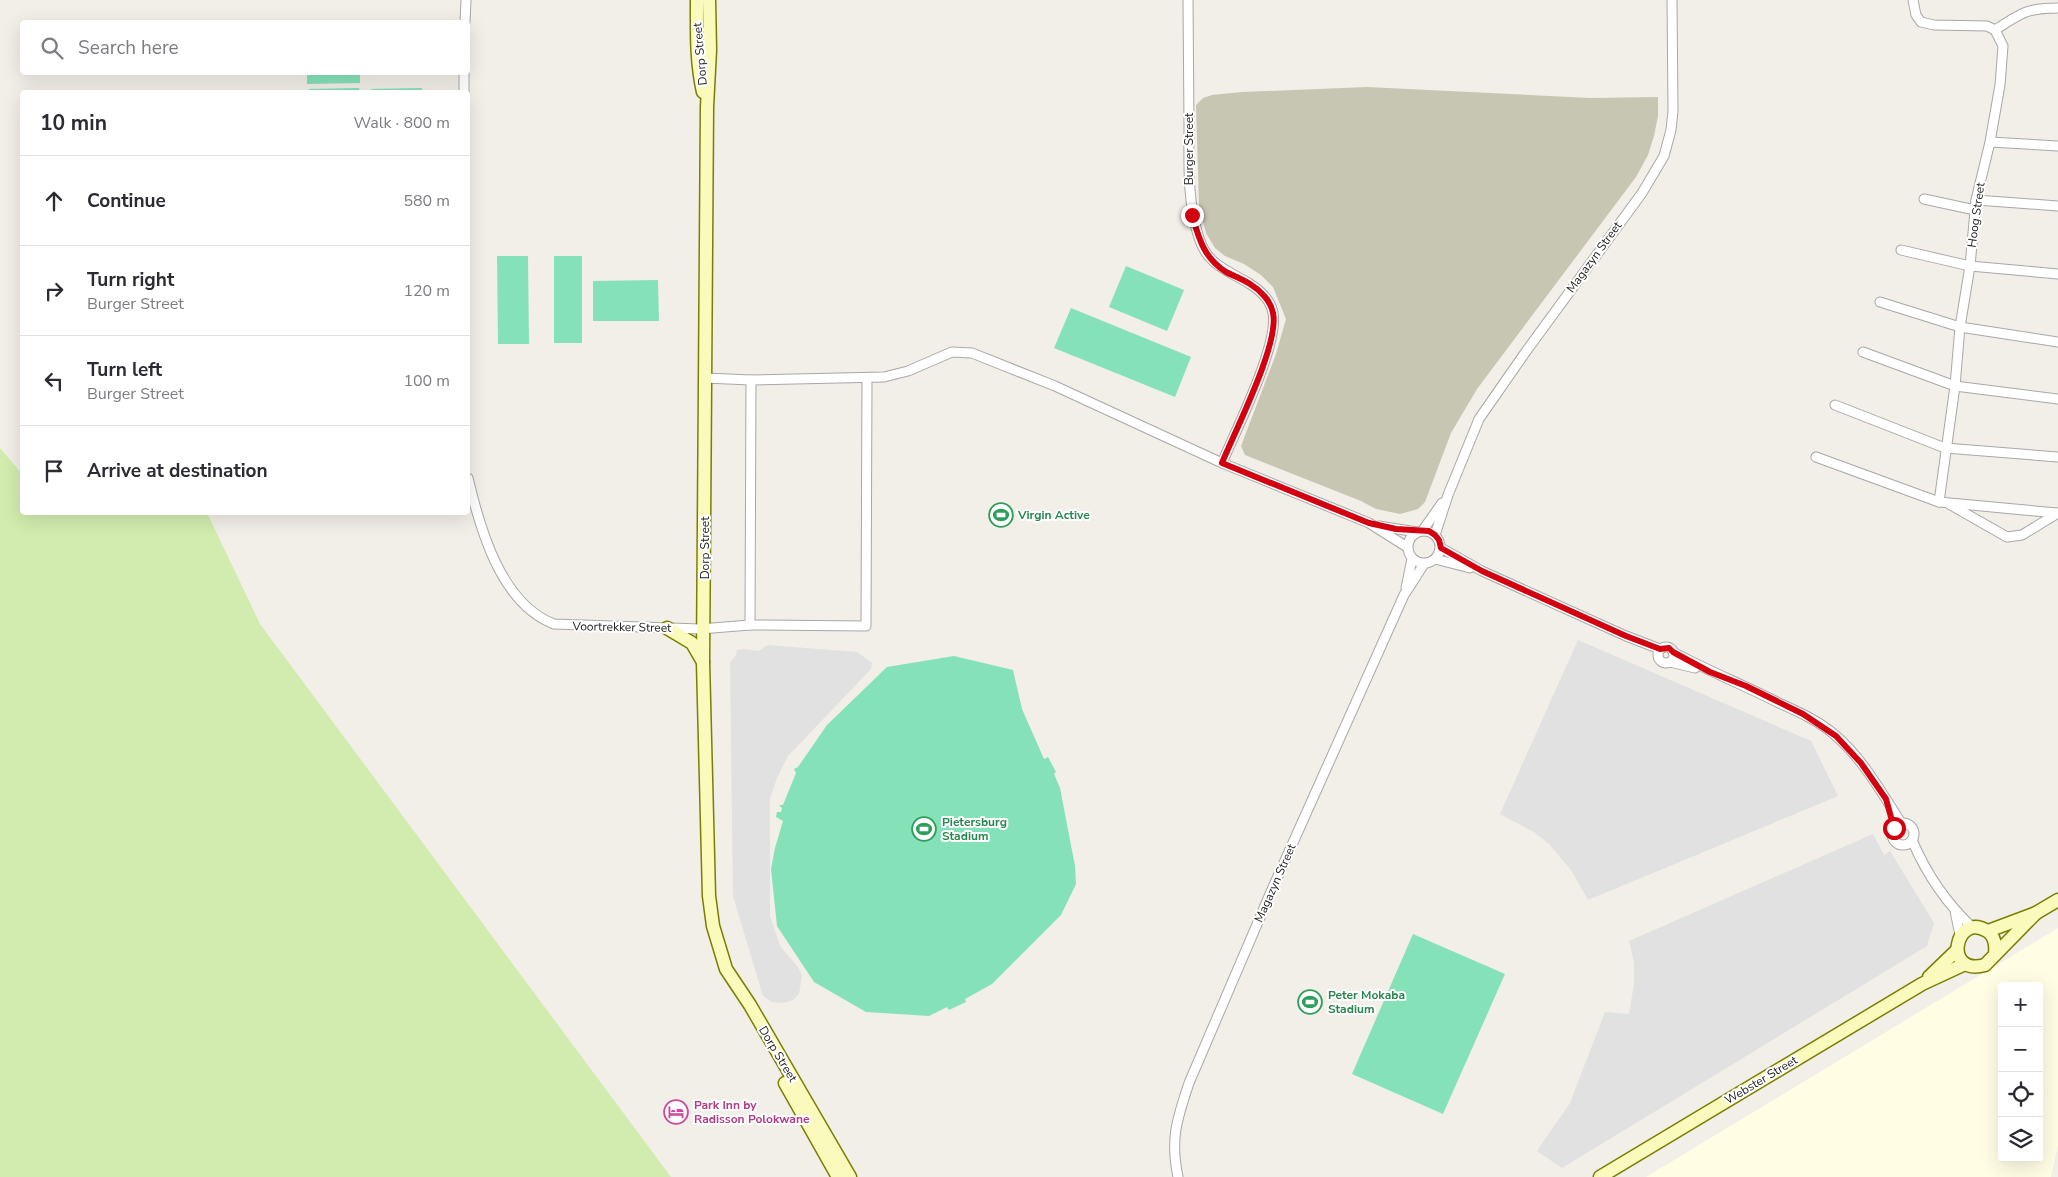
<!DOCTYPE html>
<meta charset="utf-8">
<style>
:root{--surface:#fff;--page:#f2f2f3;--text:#2b2b33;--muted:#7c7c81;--line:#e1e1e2}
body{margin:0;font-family:"Nunito Sans",sans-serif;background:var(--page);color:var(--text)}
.controls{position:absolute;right:15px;bottom:15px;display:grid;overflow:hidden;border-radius:5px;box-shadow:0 5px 20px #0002}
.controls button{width:45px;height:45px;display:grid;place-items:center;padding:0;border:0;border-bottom:1px solid var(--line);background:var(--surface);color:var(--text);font:25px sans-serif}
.stop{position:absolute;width:15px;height:15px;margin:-11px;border:4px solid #d3000f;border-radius:50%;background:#fff}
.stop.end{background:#d3000f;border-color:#fff;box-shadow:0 1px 5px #0008}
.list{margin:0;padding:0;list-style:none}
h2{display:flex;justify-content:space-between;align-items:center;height:65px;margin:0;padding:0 20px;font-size:21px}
h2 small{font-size:16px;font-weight:400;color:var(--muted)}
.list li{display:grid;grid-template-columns:32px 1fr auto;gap:15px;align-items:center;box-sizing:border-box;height:90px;padding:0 20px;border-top:1px solid var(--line)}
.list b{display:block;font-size:19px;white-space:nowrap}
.list p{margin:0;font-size:16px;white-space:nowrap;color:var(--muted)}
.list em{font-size:16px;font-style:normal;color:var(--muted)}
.icon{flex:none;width:28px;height:28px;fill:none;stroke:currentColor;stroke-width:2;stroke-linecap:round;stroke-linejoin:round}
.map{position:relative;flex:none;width:2058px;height:1177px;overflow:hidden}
.search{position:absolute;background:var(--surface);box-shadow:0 5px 20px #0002;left:20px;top:20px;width:450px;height:55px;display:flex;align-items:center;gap:12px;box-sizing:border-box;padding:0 18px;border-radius:5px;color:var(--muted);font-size:19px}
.panel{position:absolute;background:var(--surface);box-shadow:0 5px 20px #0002;left:20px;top:90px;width:450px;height:425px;border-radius:5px}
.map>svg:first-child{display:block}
</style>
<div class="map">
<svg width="2058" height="1177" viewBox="0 0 2058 1177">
<rect width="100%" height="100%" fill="#f2eee8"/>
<path fill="#fffde4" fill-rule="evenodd" d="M2058,928v217l-7,32h-405zM2002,986h37v172h-37z"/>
<path fill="#c7c6b3" d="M1367,87l223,11 68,-1v19l-4,20 -6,19 -12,22 -159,212 -26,44 -26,69 -7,7 -18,5 -24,-5 -15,-8 -116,-46 -4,-9 35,-92 10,-35 -13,-32 -12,-12 -17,-11 -19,-8 -10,-8 -9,-15 -7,-27 -3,-101 7,-7 9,-3 30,-3z"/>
<path fill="#d1ecae" d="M0,448l22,26v38l185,1 53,111 411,553h-671z"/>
<g fill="#85e2b8">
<path d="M307,73h53v10l-53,1z"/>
<path d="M359,88l1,4h-51v-3z"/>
<path d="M422,88v4h-51v-3z"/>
<path d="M497,256h31l1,88h-31z"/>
<rect x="554" y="256" width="28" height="87"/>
<path d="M1126,266l58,24 -17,41 -58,-24z"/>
<path d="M658,280l1,41h-66v-40z"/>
<path d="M1071,308l120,49 -16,40 -121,-49z"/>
<path d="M954,656l59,14 9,39 22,50 4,-2 8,15 -2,2 6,14 15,78 1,18 -15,31 -69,69 -27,15 1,3 -17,8 -2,-3 -18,9 -63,-4 -52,-30 -37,-56 -6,-57 4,-21 8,-27 -7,-4 1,-5h4l1,-4 -3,-3h4l13,-32 -2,-4 4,-2 29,-42 60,-58z"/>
<path d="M1413,934l92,40 -62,140 -91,-40z"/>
</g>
<g fill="#e1e1e1">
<path d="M1578,640l233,101 27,55 -250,104 -17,-30 -22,-26 -15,-12 -34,-18z"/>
<path d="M767,645l90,7 15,11 -1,6 -83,87 -11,22 -7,20v118l10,30 18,21 4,9 -3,18 -6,6 -10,3 -11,-1 -9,-6 -30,-100 -3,-233 6,-8 1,-5 5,-1 17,2z"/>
<path d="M1873,834l11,21 6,-4 44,72 -7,23 -365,222 -25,-17 33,-48 35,-91 24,2 5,-30v-22l-5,-21z"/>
</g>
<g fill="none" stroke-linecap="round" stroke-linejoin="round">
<g stroke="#a8a8a8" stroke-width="11">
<g id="street">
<path d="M1188,0c0,42 1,84 1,125 0,39 -2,76 10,113 8,27 30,33 51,46 11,7 21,17 23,29 6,32 -37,117 -51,150"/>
<path d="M1913,0l3,15 5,7 13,3 53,1 8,4 8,16 -3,39 -10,57 -14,58 -6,66 -10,61 -5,59 -16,116"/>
<path d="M465,22l1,-22"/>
<path d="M1995,30c26,-17 32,-22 63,-22"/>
<path d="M464,92v-20"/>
<path d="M1990,142l68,4"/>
<path d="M1924,199l51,11"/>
<path d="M1976,200l82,6"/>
<path d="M1901,250l69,16 88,8"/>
<path d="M1880,302l80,25 98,15"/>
<path d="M1863,352l92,34 103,13"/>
<path d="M705,378l46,2 133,-3 24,-6 44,-19 20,1 83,33 167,77 147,60 38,24"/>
<path d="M1835,405l110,43 113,9"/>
<path d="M1816,457l123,45 118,11"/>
<path d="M468,478c12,51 33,126 86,146l146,5 50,-4 116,1 1,-248"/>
<path d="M1949,504l58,33 15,-2 36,-22"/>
<path d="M1379,526l38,6"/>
<path d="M1423,530l19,-27"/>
<circle cx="1424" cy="547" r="16"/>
<path d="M1435,535l13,-40 31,-76 48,-69 115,-157 22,-37 7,-26 2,-19 -1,-111"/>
<path d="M1441,548l41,23 144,65 34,13"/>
<path d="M1435,559l35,9"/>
<path d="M1406,588l6,-29"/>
<path d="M750,625l1,-245"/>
<circle cx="1666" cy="655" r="8"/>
<path d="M1673,652c35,19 71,33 106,51 20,9 40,18 56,32 28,24 47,58 66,88"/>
<path d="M1670,662l25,6"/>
<circle cx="1903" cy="834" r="11"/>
<path d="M1912,840c14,33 35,64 61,88"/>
<path d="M1955,911l5,24"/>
<path d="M1178,1177c-8,-38 -1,-58 11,-94l81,-189 134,-299 20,-31"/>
</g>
</g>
<g stroke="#7a7f02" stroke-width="15">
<g id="secondary">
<path d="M697,0c0,31 -1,61 6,92"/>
<path d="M709,0l1,50 -3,57 -4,555 6,234 4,30 13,43 24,36 100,172"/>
<path d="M667,628l25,15 11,19"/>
<path d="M1988,931l48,-18 22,-13"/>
<path d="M1995,954c1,-9 0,-18 -8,-23 -32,-20 -45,46 -2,34l51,-52"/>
<path d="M1929,977l28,-27"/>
<path d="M785,1083l53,94"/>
<path d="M1600,1177l322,-193 43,-20"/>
</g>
</g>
<use href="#street" stroke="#fff" stroke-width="9"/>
<use href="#secondary" stroke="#fbfabd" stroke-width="12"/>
</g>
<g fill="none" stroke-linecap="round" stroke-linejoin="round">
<path stroke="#d3000f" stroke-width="6" d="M1192,215c7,24 12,43 34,57 8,4 16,7 24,12 10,6 21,17 23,29 7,30 -38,118 -51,150l147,60 27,6 33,2 6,4 4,5 2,8 41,23 144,65 34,13 9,-1 4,4 37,20 36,14 57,28 33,22 25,27 25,36 8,29"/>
</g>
<defs>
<g id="stadium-ring" transform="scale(1.25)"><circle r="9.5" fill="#fff" stroke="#2e9e5b" stroke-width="1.5"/><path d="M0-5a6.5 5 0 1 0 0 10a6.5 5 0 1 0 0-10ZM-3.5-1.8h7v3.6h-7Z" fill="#2e9e5b"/></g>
<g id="hotel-ring" transform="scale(1.25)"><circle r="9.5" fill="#fff" stroke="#d1479c" stroke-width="1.5"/><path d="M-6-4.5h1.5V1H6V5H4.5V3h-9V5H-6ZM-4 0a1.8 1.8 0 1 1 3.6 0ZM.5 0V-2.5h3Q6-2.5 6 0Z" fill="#d1479c"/></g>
</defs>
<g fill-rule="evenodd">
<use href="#stadium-ring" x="1001" y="515"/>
<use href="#stadium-ring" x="924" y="829"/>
<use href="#stadium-ring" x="1310" y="1002"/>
<use href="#hotel-ring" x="676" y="1112"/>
</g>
<g text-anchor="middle" stroke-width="4" stroke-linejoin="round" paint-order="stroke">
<g font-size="12" fill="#212121" stroke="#fff">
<text transform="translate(700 54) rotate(-95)" y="4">Dorp Street</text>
<text transform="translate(1189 149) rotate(-90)" y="4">Burger Street</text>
<text transform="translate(1976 215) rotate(-82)" y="4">Hoog Street</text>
<text transform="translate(1594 257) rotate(-54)" y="4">Magazyn Street</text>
<text transform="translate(705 548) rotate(-90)" y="4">Dorp Street</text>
<text transform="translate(622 627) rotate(1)" y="4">Voortrekker Street</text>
<text transform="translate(1275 883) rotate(-66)" y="4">Magazyn Street</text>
<text transform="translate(778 1054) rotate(59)" y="4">Dorp Street</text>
<text transform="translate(1761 1080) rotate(-31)" y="4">Webster Street</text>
</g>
<g font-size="12" font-weight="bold" fill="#27864d" stroke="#fff" text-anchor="start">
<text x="1018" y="519">Virgin Active</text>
<text x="942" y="826">Pietersburg<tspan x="942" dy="14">Stadium</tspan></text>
<text x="1328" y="999">Peter Mokaba<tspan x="1328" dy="14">Stadium</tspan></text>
</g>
<g font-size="12" font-weight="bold" fill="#b23c85" stroke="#fff" text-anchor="start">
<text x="694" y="1109">Park Inn by<tspan x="694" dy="14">Radisson Polokwane</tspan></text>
</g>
</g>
</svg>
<div class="controls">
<button>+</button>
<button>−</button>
<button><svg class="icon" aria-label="locate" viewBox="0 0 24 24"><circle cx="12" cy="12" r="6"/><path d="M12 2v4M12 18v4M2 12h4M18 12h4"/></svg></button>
<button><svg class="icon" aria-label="layers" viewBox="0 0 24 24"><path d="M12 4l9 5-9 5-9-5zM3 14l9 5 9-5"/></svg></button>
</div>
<div class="stop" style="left:1894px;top:828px"></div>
<div class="stop end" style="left:1192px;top:215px"></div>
<div class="search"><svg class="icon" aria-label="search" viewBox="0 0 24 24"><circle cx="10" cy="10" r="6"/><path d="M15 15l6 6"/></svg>Search here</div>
<section class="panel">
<h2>10 min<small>Walk · 800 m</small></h2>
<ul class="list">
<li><svg class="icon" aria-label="ahead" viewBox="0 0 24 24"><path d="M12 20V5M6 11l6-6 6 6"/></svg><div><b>Continue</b></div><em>580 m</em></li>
<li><svg class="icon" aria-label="right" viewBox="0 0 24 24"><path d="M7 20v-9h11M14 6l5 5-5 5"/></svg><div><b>Turn right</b><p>Burger Street</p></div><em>120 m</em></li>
<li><svg class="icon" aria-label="left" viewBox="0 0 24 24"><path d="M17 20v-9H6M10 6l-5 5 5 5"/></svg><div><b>Turn left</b><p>Burger Street</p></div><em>100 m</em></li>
<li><svg class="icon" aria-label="arrive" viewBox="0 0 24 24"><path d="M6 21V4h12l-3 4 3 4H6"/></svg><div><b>Arrive at destination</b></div></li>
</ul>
</section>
</div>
